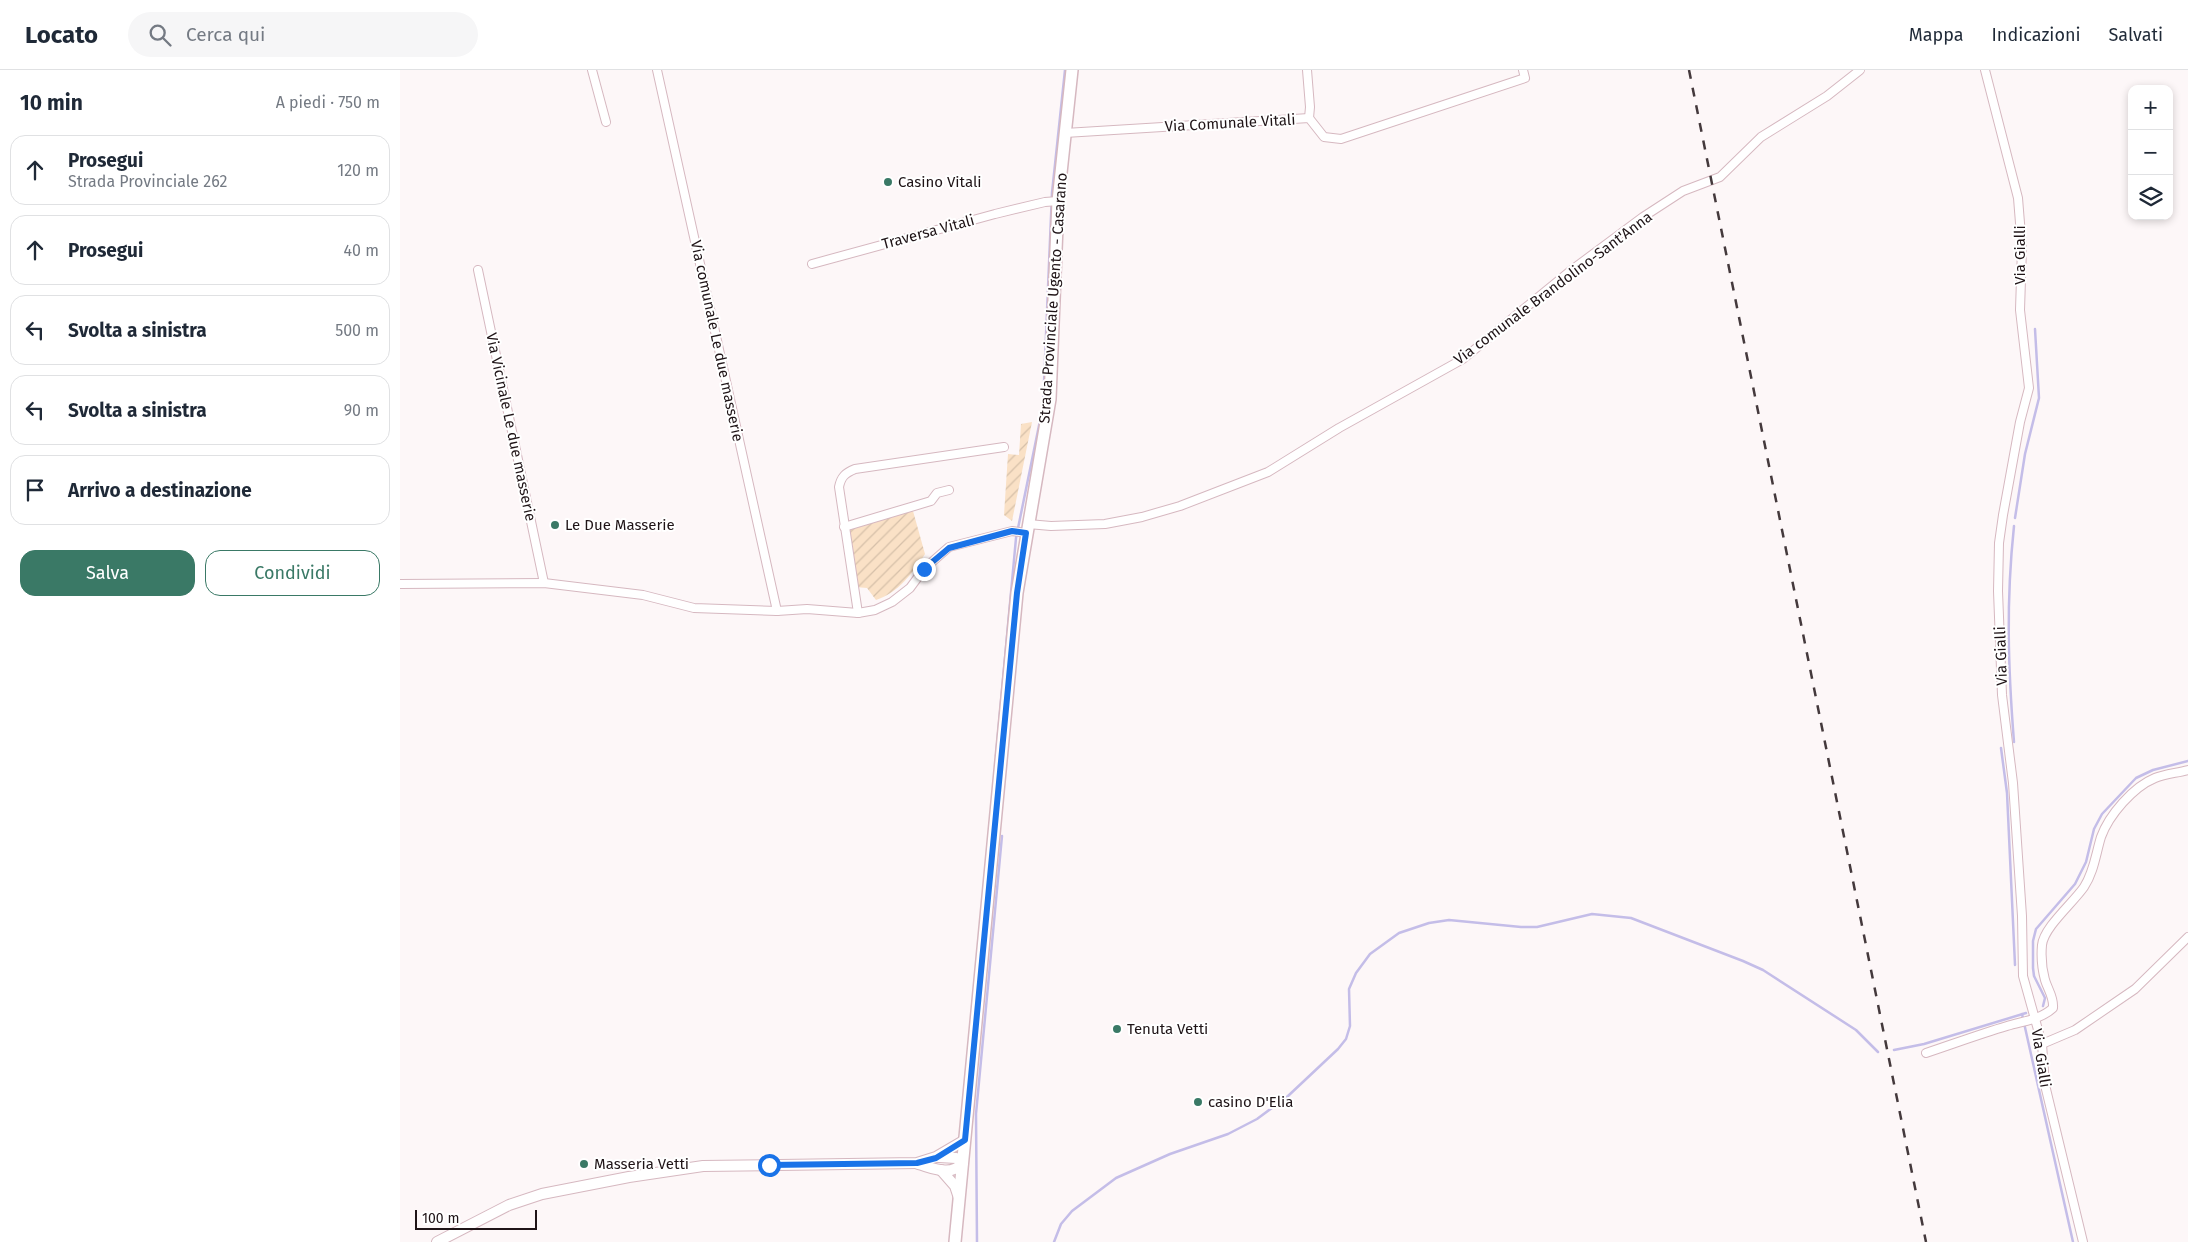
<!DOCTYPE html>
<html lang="it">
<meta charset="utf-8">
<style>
:root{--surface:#fff;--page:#f6f6f7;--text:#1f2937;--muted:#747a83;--line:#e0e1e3;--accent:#3a7966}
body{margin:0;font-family:"Fira Sans",sans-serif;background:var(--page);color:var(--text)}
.controls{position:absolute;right:15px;top:15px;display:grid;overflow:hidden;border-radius:10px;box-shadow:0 2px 8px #0003}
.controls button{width:45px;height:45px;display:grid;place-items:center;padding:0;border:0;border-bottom:1px solid var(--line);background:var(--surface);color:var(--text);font:25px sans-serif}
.scale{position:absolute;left:15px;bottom:12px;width:122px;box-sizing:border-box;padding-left:5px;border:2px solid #1f1417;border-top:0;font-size:14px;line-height:18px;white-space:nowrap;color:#1f1417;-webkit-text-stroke:4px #fff;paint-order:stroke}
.stop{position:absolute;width:15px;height:15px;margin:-11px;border:4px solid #1a73e8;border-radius:50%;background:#fff}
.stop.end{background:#1a73e8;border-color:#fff;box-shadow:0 1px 5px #0008}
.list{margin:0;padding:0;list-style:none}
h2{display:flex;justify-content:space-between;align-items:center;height:65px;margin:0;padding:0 20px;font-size:21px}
h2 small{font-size:16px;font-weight:400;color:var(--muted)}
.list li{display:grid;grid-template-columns:32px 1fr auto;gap:15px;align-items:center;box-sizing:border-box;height:70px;margin:0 10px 10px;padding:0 10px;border:1px solid var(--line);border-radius:15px}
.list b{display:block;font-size:19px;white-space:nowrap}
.list p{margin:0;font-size:16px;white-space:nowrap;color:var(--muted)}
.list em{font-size:16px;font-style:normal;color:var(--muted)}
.actions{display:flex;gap:10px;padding:15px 20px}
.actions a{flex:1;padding:11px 0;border:1px solid var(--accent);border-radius:15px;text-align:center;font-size:18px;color:var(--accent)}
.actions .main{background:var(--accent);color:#fff}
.icon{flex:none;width:28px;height:28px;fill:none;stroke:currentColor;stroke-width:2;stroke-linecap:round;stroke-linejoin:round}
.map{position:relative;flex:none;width:1788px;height:1172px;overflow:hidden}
header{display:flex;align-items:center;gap:30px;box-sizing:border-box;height:70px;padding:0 25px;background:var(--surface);border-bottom:1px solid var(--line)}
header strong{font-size:24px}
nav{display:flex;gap:28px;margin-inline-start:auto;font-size:18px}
.search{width:350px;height:45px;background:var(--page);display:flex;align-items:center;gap:12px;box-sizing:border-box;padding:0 18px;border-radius:28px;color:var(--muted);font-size:19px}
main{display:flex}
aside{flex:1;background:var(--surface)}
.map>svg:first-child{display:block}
</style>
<header>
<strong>Locato</strong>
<div class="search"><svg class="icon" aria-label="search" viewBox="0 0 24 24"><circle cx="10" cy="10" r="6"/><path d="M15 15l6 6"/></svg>Cerca qui</div>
<nav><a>Mappa</a><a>Indicazioni</a><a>Salvati</a></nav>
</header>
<main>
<aside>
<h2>10 min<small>A piedi · 750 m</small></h2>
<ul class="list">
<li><svg class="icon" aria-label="ahead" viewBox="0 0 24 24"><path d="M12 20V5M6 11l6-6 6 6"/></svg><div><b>Prosegui</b><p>Strada Provinciale 262</p></div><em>120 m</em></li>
<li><svg class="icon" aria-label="ahead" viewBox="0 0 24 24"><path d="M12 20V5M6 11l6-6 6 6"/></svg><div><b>Prosegui</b></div><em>40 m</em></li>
<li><svg class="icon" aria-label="left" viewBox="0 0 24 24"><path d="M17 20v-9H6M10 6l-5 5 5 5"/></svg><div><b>Svolta a sinistra</b></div><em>500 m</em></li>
<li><svg class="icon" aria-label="left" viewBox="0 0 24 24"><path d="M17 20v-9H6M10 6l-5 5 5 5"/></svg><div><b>Svolta a sinistra</b></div><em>90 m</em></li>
<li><svg class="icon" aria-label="arrive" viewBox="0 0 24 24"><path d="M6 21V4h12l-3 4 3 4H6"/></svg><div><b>Arrivo a destinazione</b></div></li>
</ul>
<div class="actions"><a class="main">Salva</a><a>Condividi</a></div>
</aside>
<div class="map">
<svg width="1788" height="1172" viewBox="0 0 1788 1172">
<defs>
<pattern id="garden-furrows" width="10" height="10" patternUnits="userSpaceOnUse" patternTransform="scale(1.25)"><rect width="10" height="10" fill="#fae1c6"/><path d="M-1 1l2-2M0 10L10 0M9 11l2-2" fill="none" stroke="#d6c0a9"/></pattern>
</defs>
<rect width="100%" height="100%" fill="#fdf7f8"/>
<g fill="url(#garden-furrows)">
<path d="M632,352l-20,99 -8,-6 4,-61 11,1 2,-31z"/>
<path d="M513,441l12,43c-12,19 -27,39 -49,46l-9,-12 -12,-1 -7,-53 1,-4z"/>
</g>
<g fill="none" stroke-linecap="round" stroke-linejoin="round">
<g stroke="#c4bde8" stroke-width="2.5">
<path d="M1615,448l10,-64 14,-56 -4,-69"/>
<path d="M1614,456c-8,76 -6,140 0,216"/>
<path d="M1601,678l6,45 8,172"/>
<path d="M596,686l20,-218 27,-132 9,-213 13,-123"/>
<path d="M1643,936l2,-8 -11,-22 -1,-8v-27l3,-12 39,-45 11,-22 8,-33 8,-15 34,-36 17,-8 35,-9"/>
<path d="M1622,944l51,228"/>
<path d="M1494,980l30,-6 102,-31"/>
<path d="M577,1172l-1,-128 26,-278"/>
<path d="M654,1172l7,-18 11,-13 44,-33 54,-24 58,-20 29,-15 31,-23 50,-47 8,-10 4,-13 -1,-37 7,-16 14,-19 29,-21 30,-10 20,-3 72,7h16l55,-13 39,4 112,43 20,9 93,60 22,22"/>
</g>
<g stroke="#d6b8c0" stroke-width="10">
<g id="street">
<path d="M192,0l14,52"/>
<path d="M257,0l120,541"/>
<path d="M907,0l3,37 -1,11"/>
<path d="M1585,0l33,128 4,50 -2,62 9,78 -9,34 -17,93 -4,28 -1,48 4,104 11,88 9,133 1,60 19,68 3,41 38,157"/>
<path d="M665,63l244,-15 15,19 17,2 184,-61 -2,-8"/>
<path d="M412,194l183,-50 50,-12 13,-1"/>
<path d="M78,200l66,313"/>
<path d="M628,454l23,2 54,-2 37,-7 38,-11 88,-34 71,-44 124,-69 106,-87 74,-55 40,-26 37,-14 41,-40 66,-41 33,-26"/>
<path d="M444,457l87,-26 6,-8 12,-3"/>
<path d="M0,514l144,-1 99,12 51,13 83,3 30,-2 51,4 17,-3 17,-8 18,-14 14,-19 25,-22 63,-16 14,2"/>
<path d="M458,543l-19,-126c2,-10 6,-14 16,-18l149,-22"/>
<path d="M1642,974l33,-14 60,-41 53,-52"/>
<path d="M1526,983c27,-9 54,-19 81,-27 16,-5 33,-6 46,-18 1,-11 -5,-18 -8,-28 -3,-11 -4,-24 -3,-35 2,-18 31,-42 42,-58 10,-15 12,-34 17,-50 8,-22 32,-50 54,-59 10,-4 22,-5 33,-8"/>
</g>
</g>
<g stroke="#d6b8c0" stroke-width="12">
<g id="secondary">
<path d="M518,1094c15,4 33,13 45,-1l-7,-5 -17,-1"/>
<path d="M541,1100l14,16 4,12"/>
<path d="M37,1172l72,-37 33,-11 87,-17 74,-11 214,-3 19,-6 29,-17"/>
</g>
</g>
<g stroke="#d6b8c0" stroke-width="14">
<path id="primary" d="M555,1172l62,-649 33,-194 8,-198 14,-131"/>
</g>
<use href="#street" stroke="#fff" stroke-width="8"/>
<use href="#secondary" stroke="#fff" stroke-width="10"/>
<use href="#primary" stroke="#fff" stroke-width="11"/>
<path stroke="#44393c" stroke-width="2.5" stroke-dasharray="9 9" stroke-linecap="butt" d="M1289,0l237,1172"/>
</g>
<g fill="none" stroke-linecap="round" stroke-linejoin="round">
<path stroke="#1a73e8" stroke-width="6" d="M369,1095l148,-2 19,-5 29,-18 52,-547 9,-60 -14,-2 -63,17 -25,21"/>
</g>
<g fill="#3a7966" stroke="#fff" stroke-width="2">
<circle cx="488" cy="112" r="5"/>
<circle cx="155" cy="455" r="5"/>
<circle cx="717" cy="959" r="5"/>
<circle cx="798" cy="1032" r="5"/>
<circle cx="184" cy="1094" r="5"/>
</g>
<g text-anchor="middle" stroke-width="4" stroke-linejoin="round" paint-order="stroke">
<g font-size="15" fill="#1f1417" stroke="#fff">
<text transform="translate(830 53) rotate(-3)" y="5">Via Comunale Vitali</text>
<text transform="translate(528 162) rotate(-15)" y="5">Traversa Vitali</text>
<text transform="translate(1620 185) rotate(-90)" y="5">Via Gialli</text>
<text transform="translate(1153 218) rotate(-37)" y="5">Via comunale Brandolino-Sant'Anna</text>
<text transform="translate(653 228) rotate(-86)" y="5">Strada Provinciale Ugento - Casarano</text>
<text transform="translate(317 271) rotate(78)" y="5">Via comunale Le due masserie</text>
<text transform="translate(111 357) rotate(78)" y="5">Via Vicinale Le due masserie</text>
<text transform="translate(1601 586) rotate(-92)" y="5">Via Gialli</text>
<text transform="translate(1641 988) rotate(81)" y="5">Via Gialli</text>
</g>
<g font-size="15" fill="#1f1417" stroke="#fff" text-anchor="start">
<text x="498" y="117">Casino Vitali</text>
<text x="165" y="460">Le Due Masserie</text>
<text x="727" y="964">Tenuta Vetti</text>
<text x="808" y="1037">casino D'Elia</text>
<text x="194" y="1099">Masseria Vetti</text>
</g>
</g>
</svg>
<div class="controls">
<button>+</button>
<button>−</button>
<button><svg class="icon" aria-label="layers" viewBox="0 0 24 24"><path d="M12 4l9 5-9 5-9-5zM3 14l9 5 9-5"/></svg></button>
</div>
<div class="scale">100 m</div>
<div class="stop" style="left:369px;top:1095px"></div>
<div class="stop end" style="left:524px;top:499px"></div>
</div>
</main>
